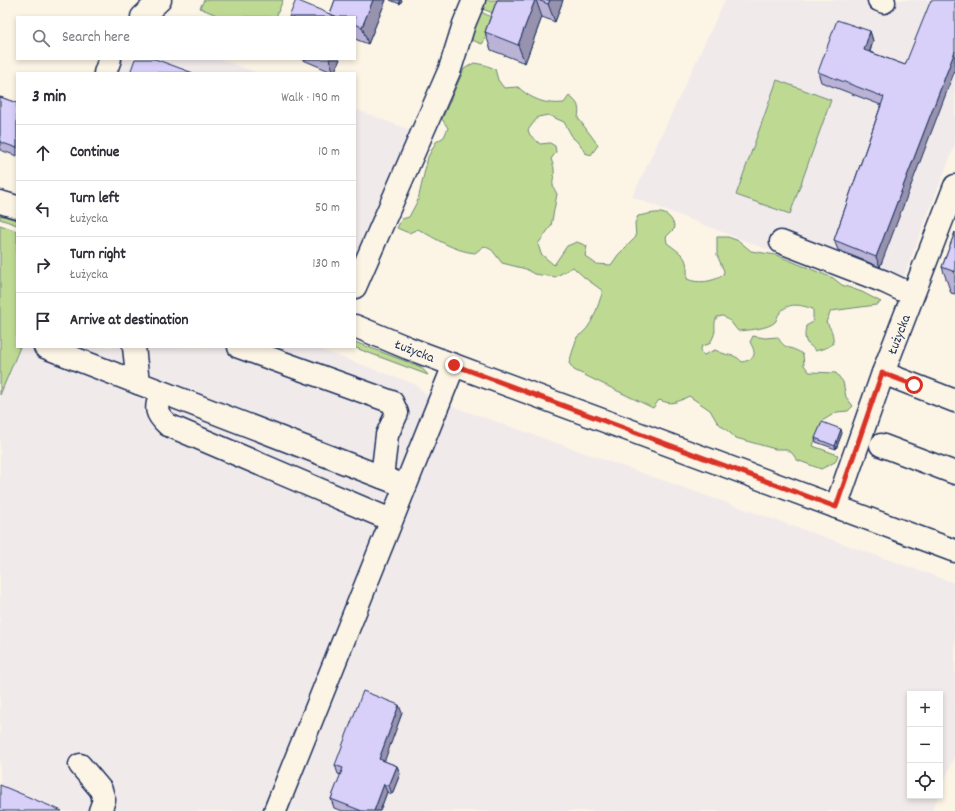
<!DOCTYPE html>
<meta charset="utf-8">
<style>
:root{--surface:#fff;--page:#f7f7f7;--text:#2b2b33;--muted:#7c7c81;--line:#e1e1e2}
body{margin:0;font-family:Dekko,sans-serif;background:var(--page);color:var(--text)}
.controls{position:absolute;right:12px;bottom:12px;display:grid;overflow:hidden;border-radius:0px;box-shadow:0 2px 6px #0003}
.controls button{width:36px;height:36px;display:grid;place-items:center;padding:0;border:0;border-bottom:1px solid var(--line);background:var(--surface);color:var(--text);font:20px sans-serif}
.stop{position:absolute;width:12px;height:12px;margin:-9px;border:3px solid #d93025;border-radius:50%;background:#fff}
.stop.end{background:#d93025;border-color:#fff;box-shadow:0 1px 4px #0008}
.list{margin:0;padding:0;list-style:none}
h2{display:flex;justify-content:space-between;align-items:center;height:52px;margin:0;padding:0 16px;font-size:17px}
h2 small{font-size:13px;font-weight:400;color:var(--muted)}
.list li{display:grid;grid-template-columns:26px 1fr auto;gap:12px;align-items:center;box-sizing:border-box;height:56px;padding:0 16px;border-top:1px solid var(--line)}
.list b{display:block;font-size:15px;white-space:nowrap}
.list p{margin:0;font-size:13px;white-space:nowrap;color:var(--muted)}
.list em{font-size:13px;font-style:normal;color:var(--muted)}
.icon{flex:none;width:22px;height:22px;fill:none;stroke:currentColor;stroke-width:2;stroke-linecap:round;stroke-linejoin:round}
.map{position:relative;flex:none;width:955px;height:811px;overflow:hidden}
.search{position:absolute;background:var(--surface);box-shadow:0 2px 6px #0003;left:16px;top:16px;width:340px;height:44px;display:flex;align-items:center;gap:10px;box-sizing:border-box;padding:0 14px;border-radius:0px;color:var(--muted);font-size:15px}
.panel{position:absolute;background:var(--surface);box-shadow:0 2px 6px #0003;left:16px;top:72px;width:340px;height:276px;border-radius:0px}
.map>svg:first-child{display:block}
</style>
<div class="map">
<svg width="955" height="811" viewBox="0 0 955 811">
<rect width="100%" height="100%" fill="#fcf5e5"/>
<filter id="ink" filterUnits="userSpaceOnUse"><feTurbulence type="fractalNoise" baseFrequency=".025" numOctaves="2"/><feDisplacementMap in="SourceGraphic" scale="8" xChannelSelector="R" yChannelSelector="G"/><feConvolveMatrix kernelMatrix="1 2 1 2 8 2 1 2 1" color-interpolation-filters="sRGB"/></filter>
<g filter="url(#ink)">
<g fill="#f1eaeb">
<path d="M725,0h230v145l-60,154 -263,-102z"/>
<path d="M120,59h100l38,14h-142z"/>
<path d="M355,109l61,23 -47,110 -14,17z"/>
<path d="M20,347h46l19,8 3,-8h226l103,38 12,13 526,185v172l-15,37v-98h-30v102h28l-6,15h-932v-416z"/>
</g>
<g fill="#beda92" stroke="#6c8478">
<path d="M204,0h79l-7,17h-55l-21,-9z"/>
<path d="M483,0h18l-8,13 -13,-5z"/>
<path d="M479,11l14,7 -10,25 -1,1 -10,-4 -2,-8z"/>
<path d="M474,63l11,2 10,4 3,11 6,8 14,-1c13,12 27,18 46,16l5,-7c9,6 11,11 9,22l20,27 -7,10 -6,-2 -5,-9 -7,-6 -9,-16 -16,-7 -10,2 -10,13 2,5 10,9 10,-1 5,3 1,6 -5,7c1,3 3,7 3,10 1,12 -5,12 3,25l-6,32 -13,18 3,10 13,11 13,-19 10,-4 10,4 -2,10 11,8 15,1 7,-10 18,-18 -1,-14 3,-7c17,-3 31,-9 37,12l-9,9 1,6c17,13 21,13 20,36 11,5 26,3 36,-4l1,-4 -7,-16v-18h11l11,4 12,10 25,4 57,23 9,7 20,7 19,10 -5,3 -45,6 -5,11c5,6 8,13 7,22 -6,4 -11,5 -18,7 -2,-4 -5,-5 -8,-8 -3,-5 -2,-11 -1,-17l7,-4v-13c-12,-4 -25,-8 -34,5 -2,2 -2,6 -4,8 -7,7 -27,8 -37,9l-8,-10 -7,-5 -6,1c-3,5 -2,9 -2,14 -1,5 -3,9 -6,13l-7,2 -2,6 4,3 11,-5c3,1 6,3 10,4 7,2 11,1 17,8 15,-3 14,-9 8,-20l3,-6 12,2 13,-1c6,14 16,9 25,18l1,10 5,7 27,1 7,9 3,15 7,9 -5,5 -11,1 -15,9 -9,25 25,9 -3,7 -14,7 -24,-9 -5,-7 -7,-4h-10l-39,-11 -19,-16 -7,-12 -21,-14c-13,7 -17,9 -30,4l-6,8 -79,-38 -5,-7 8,-26c16,-9 20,-30 26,-46l-18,-13 -12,-11 -18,10 -21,-3 -8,-5 -24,-6 -10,-13 -8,-4 -9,7c-21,-2 -39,-14 -57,-24l-9,4 -12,-5 5,-9 7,-2 9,-17 10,-43 8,-15 8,-5 4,-9 -6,-9 22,-50z"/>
<path d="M777,80l54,20 -41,114 -54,-19z"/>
<path d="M0,215l17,5v5l-17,-6z"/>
<path d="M0,225l17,6v116h3l-20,48z"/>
<path d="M355,342l66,25 7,8 -75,-28h2z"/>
</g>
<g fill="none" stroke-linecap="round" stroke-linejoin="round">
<g stroke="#1b2f5e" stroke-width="25">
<g id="minor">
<path d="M879,0l5,2"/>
<path d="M142,17l18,-17"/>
<path d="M105,73l5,-14"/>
<path d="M0,202l17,5"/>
<path d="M781,242l104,40 17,8 11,3"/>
<path d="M355,287l95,-218 14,-45 10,-24"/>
<path d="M355,326l53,22 547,203"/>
<path d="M45,347l360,139"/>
<path d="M134,347l4,36"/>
<path d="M239,347l153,55 5,11 -10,22 -5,42"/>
<path d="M883,373l72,28"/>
<path d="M161,392c-5,17 -7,20 7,33l223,95"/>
<path d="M881,445l74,28"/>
<path d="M836,507l47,-134 72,-187"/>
<path d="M80,765l21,25 3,10 -4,11"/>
<path d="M275,811l179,-446"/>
</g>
</g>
<use href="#minor" stroke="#fcf5e5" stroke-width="22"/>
</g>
<g fill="#bab3d6" stroke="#1b2f5e">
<path d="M335,0h51l-18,44 -13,-5v-22h-66l41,-3z"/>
<path d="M390,0h12l-2,4z"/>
<path d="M497,0h66l-8,22 -13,-5 -17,46 -34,-13 -6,-18z"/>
<path d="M870,31l3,10 -3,11 35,13 -25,202 -42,-17 -4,-10 47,-135 -60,-23 -3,-10z"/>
<path d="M301,59h39l-6,14z"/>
<path d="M0,97l17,6v53l-17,-6z"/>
<path d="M955,232v62l-4,-1 -9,-26z"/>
<path d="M842,433l-6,16 -20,-7 -1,-4z"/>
<path d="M402,713l-18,48 13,5 3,8 -8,20 -5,-2 -7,19h-37l-9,-3 -3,-9 10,-24 -3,-1 -3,-9z"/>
</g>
<g fill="#9792ae" stroke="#1b2f5e">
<path d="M373,0h13l-18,44 -6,-17z"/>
<path d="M399,0h3l-2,4z"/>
<path d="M535,0h1l6,17 -17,46 -7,-18z"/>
<path d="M550,0h13l-8,22 -7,-18z"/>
<path d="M870,31l3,10 -6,19 -3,-10z"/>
<path d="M955,51v19l-75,197 -4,-10z"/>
<path d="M329,59h11l-6,14z"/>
<path d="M841,429l1,4 -6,16 -1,-3z"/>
<path d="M399,705l3,8 -20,55 -3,-9z"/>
<path d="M397,766l3,8 -8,20 -3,-8z"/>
<path d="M384,784l3,8 -7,19h-6z"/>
</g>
<g fill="#d8d0f9" stroke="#1b2f5e">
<path d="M296,0l41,17h-48z"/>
<path d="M335,0h38l-11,27 -7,-3v-7h-17l-8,-3z"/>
<path d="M497,0h38l-17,45 -33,-13z"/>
<path d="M538,0h12l-2,4z"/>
<path d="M931,0h24v51l-79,206 -42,-17 50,-143 -66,-25 19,-52 33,11 -6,19 41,15z"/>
<path d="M135,59h20l38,14h-63z"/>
<path d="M0,97l17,6v45l-17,-6z"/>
<path d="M955,232v40l-13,-5z"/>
<path d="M822,422l19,7 -6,17 -20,-8z"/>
<path d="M363,691l36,14 -20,54 18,7 -8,20 -5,-2 -10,27h-12l-31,-12 12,-31 -8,-3z"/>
<path d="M0,785l62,26h-62z"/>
</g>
</g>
<g fill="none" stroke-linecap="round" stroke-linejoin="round" filter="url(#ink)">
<path stroke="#d93025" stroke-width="5" d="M454,365l382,142 46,-134 32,12"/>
</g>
<g text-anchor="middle" stroke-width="4" stroke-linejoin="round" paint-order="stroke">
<g font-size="14" fill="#1b2f5e" stroke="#fcf5e5">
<text transform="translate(898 334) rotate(-69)" y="5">Łużycka</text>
<text transform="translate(415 350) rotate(21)" y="5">Łużycka</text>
</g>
</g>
</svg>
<div class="controls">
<button>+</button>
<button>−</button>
<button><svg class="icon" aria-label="locate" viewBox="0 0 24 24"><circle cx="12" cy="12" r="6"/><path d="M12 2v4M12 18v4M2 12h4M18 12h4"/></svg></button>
</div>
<div class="stop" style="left:914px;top:385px"></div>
<div class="stop end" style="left:454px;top:365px"></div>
<div class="search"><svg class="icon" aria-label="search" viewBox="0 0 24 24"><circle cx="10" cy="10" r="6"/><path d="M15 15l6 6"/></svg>Search here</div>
<section class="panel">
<h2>3 min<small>Walk · 190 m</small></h2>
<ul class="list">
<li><svg class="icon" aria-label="ahead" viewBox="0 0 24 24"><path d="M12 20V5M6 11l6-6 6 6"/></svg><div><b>Continue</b></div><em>10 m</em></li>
<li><svg class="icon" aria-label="left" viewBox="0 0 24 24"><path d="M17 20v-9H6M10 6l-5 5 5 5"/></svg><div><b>Turn left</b><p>Łużycka</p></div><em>50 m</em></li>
<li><svg class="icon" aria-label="right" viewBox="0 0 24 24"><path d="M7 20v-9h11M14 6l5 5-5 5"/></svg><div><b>Turn right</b><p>Łużycka</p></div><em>130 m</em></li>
<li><svg class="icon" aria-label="arrive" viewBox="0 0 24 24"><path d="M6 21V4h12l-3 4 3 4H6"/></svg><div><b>Arrive at destination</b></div></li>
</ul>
</section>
</div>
